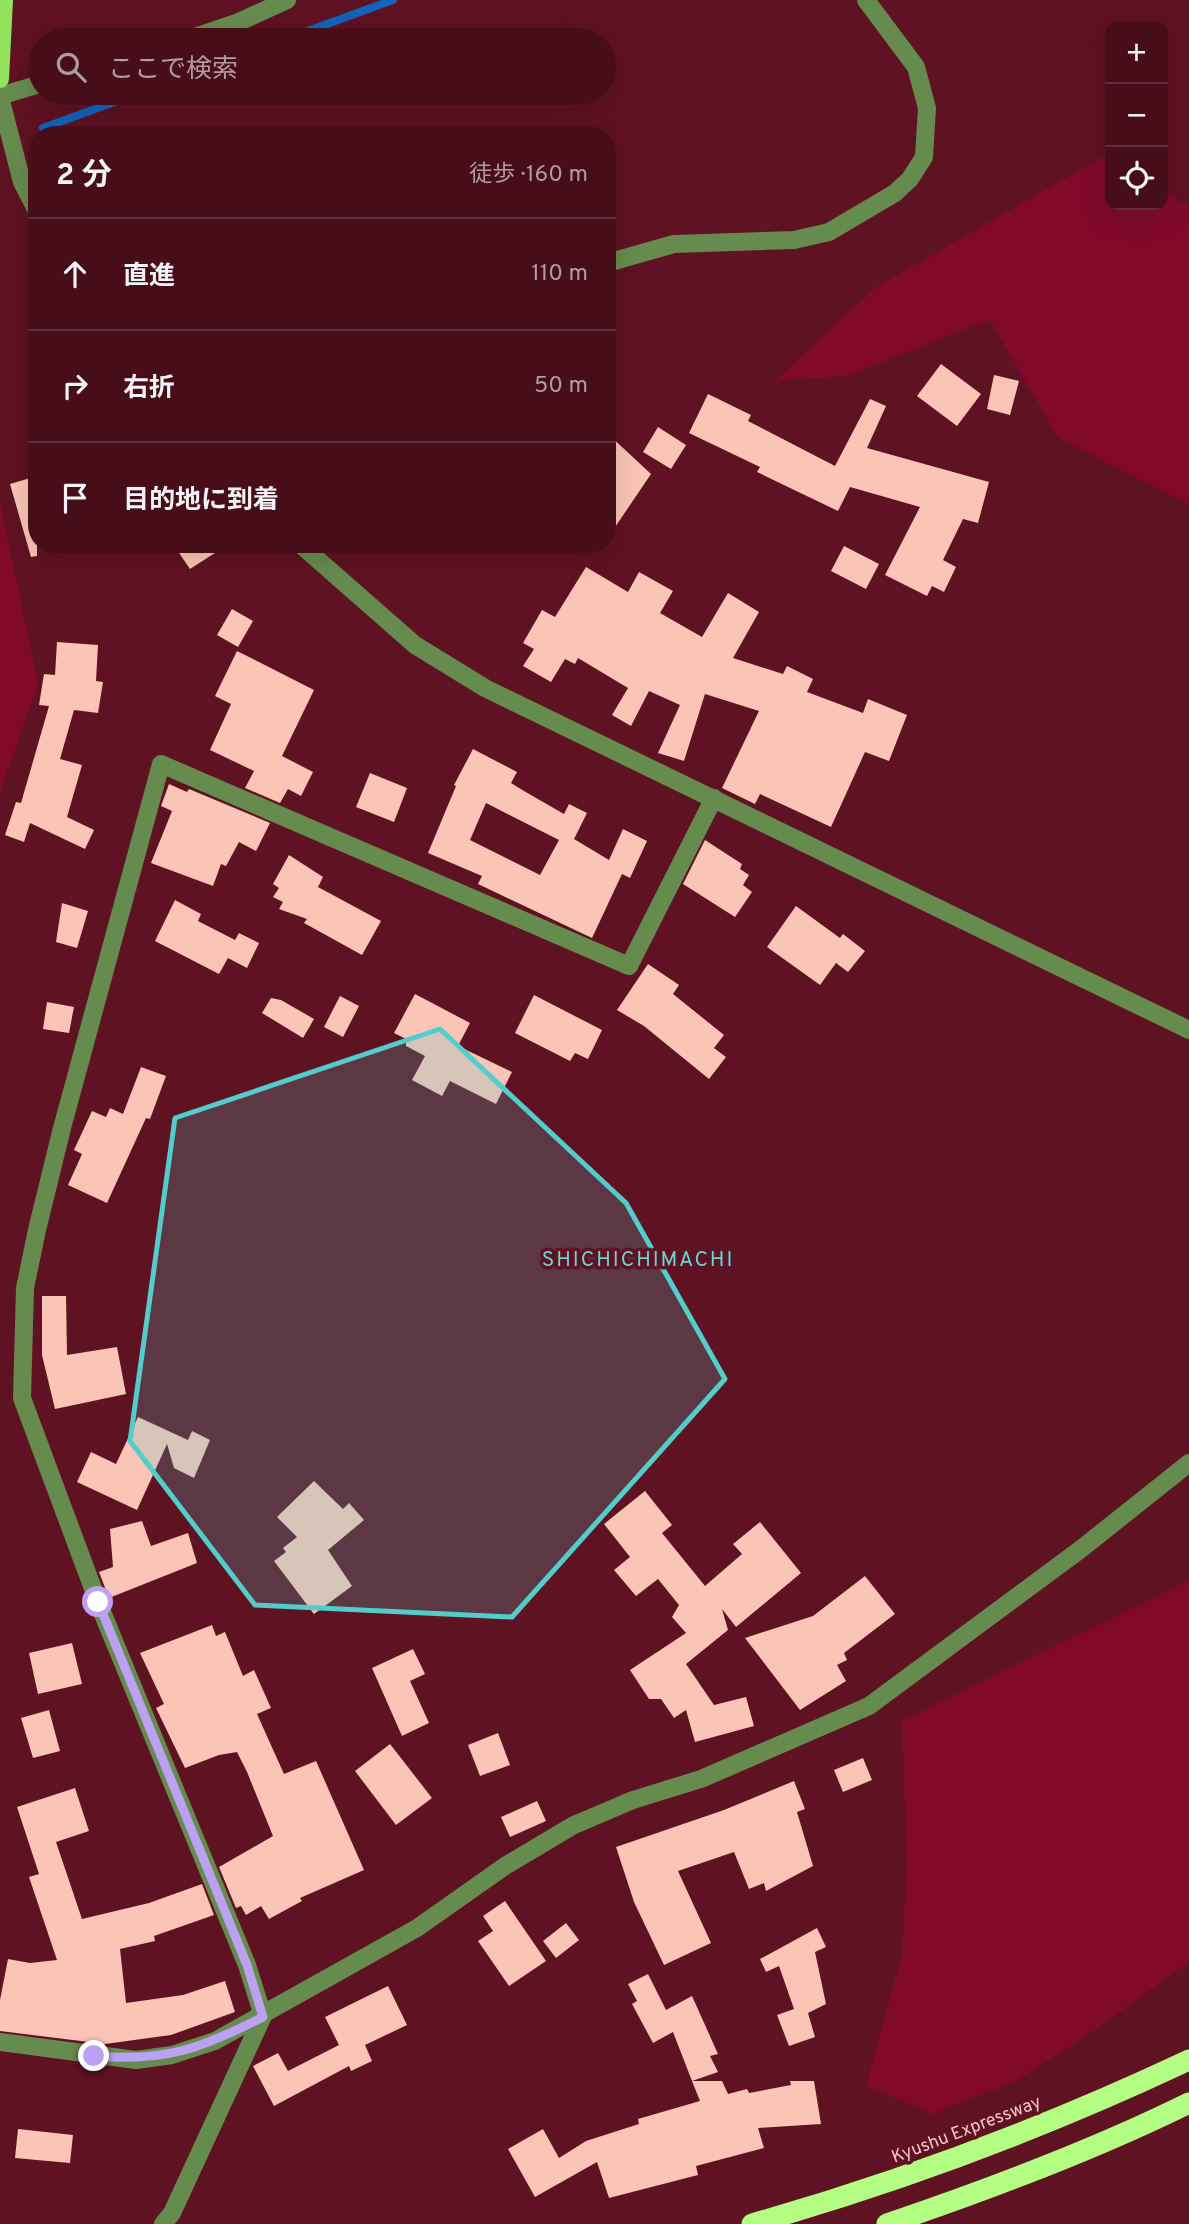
<!DOCTYPE html>
<html lang="ja">
<meta charset="utf-8">
<style>
:root{--surface:#470e1a;--page:#511c27;--text:#f1f3f6;--muted:#b09ca2;--line:#5f2e39}
body{margin:0;font-family:Overpass,"Noto Sans JP",sans-serif;background:var(--page);color:var(--text)}
.controls{position:absolute;right:21px;top:21px;display:grid;overflow:hidden;border-radius:14px;box-shadow:0 7px 28px #0002}
.controls button{width:63px;height:63px;display:grid;place-items:center;padding:0;border:0;border-bottom:2px solid var(--line);background:var(--surface);color:var(--text);font:35px sans-serif}
.stop{position:absolute;width:21px;height:21px;margin:-16px;border:5px solid #bca0f2;border-radius:50%;background:#fff}
.stop.end{background:#bca0f2;border-color:#fff;box-shadow:0 2px 7px #0008}
.list{margin:0;padding:0;list-style:none}
h2{display:flex;justify-content:space-between;align-items:center;height:91px;margin:0;padding:0 28px;font-size:30px}
h2 small{font-size:23px;font-weight:400;color:var(--muted)}
.list li{display:grid;grid-template-columns:46px 1fr auto;gap:21px;align-items:center;box-sizing:border-box;height:112px;padding:0 28px;border-top:2px solid var(--line)}
.list b{display:block;font-size:26px;white-space:nowrap}
.list em{font-size:23px;font-style:normal;color:var(--muted)}
.icon{flex:none;width:38px;height:38px;fill:none;stroke:currentColor;stroke-width:2;stroke-linecap:round;stroke-linejoin:round}
.map{position:relative;flex:none;width:1189px;height:2224px;overflow:hidden}
.search{position:absolute;background:var(--surface);box-shadow:0 7px 28px #0002;left:28px;top:28px;width:588px;height:77px;display:flex;align-items:center;gap:18px;box-sizing:border-box;padding:0 24px;border-radius:38px;color:var(--muted);font-size:26px}
.panel{position:absolute;background:var(--surface);box-shadow:0 7px 28px #0002;left:28px;top:126px;width:588px;height:427px;border-radius:28px}
.map>svg:first-child{display:block}
</style>
<div class="map">
<svg width="1189" height="2224" viewBox="0 0 1189 2224">
<rect width="100%" height="100%" fill="#5f1222"/>
<g fill="#810a2b">
<path d="M1106,155l4,3v47h53v-15l26,16v299l-131,-67 -68,-118 -143,56 -72,5 100,-93z"/>
<path d="M0,501l38,183 -38,107z"/>
<path d="M1189,1580v382l-108,78 -69,43 -80,31 -66,-28 36,-132 5,-91 -5,-142z"/>
</g>
<g fill="none" stroke-linecap="round" stroke-linejoin="round">
<g stroke="#1264ba" stroke-width="8">
<path d="M283,40l110,-40"/>
<path d="M43,128l96,-35"/>
</g>
</g>
<g fill="#fac4b6" fill-rule="evenodd">
<path d="M941,364l40,30 -24,32 -40,-30z"/>
<path d="M994,375l25,6 -9,34 -23,-6z"/>
<path d="M708,394l43,21 -3,6 87,45 35,-67 16,7 -19,42 122,34 -11,41 -15,-4 -20,41 13,7 -12,25 -12,-6 -5,10 -42,-21 35,-68 -70,-20 -12,24 -81,-39 3,-5 -71,-34z"/>
<path d="M658,427l28,18 -15,24 -28,-17z"/>
<path d="M607,433l44,41 -44,65z"/>
<path d="M37,476v80l-6,1 -21,-73z"/>
<path d="M173,544h56l-39,25z"/>
<path d="M844,546l35,18 -13,25 -35,-18z"/>
<path d="M586,567l42,25 11,-20 34,19 -13,22 42,24 26,-44 31,19 -26,46 50,16 4,-8 26,13 -6,13 56,21 5,-14 39,16 -18,46 -24,-9 -34,75 -71,-33 -5,10 -33,-16 37,-77 -54,-17 -21,67 -26,-8 22,-48 -31,-14 -18,35 -19,-11 16,-27 -50,-30 -3,6 -10,-5 -14,23 -28,-16 11,-17 -11,-6 19,-33 13,7z"/>
<path d="M232,609l21,12 -15,26 -21,-12z"/>
<path d="M57,642l41,3 -2,36 7,1 -5,31 -24,-3 -14,49 22,6 -15,52 27,13 -9,19 -55,-26 -6,19 -19,-7 11,-33 5,1 28,-97 -10,-1 5,-31 11,1z"/>
<path d="M237,651l77,39 -32,66 31,16 -12,24 -13,-7 -8,14 -35,-15 9,-17 -44,-21 21,-46 -16,-8z"/>
<path d="M473,749l44,23 -6,11 13,8 40,23 5,-10 18,9 -13,26 35,21 14,-31 24,12 -17,37 -8,-4 -30,64 -114,-54 4,-8 -54,-23 28,-67 -2,-1zM486,803l73,37 -19,35 -70,-35z"/>
<path d="M370,773l37,15 -13,34 -38,-15z"/>
<path d="M169,784l18,8 2,-3 81,34 -14,28 -17,-9 -13,24 -5,-2 -8,22 -62,-23 21,-52 -11,-5z"/>
<path d="M705,840l37,24 -2,5 9,6 -6,10 9,7 -17,25 -52,-33z"/>
<path d="M289,855l34,22 -5,10 63,34 -19,34 -58,-32 3,-4 -28,-10 4,-7 -10,-5 6,-9 -6,-4z"/>
<path d="M175,900l26,14 -3,7 37,19 4,-7 20,10 -12,25 -19,-10 -9,16 -64,-33z"/>
<path d="M62,903l26,8 -11,37 -21,-6z"/>
<path d="M796,906l44,32 3,-4 22,17 -17,21 -12,-9 -16,22 -53,-38z"/>
<path d="M648,964l31,21 -6,9 51,41 -10,13 12,9 -17,22 -65,-53 -27,-16z"/>
<path d="M415,994l55,29 -12,23 54,26 -16,32 -46,-23 -8,15 -30,-16 13,-24 -19,-10v-7l-12,-6z"/>
<path d="M534,995l68,35 -14,29 -13,-6 -5,8 -55,-28z"/>
<path d="M340,996l19,10 -16,31 -19,-10z"/>
<path d="M271,998l10,2 33,19 -11,19 -41,-25z"/>
<path d="M47,1002l27,5 -5,26 -26,-4z"/>
<path d="M141,1067l25,9 -16,43 -4,-1 -39,85 -39,-18 14,-31 -8,-4 18,-39 14,6 4,-9 13,6z"/>
<path d="M42,1296h24l1,59 50,-8 9,47 -71,15 -13,-54z"/>
<path d="M138,1417l50,23 4,-9 18,9 -16,38 -20,-10 -7,-24 -30,66 -60,-28 14,-30 25,12z"/>
<path d="M314,1481l29,28 6,-6 15,17 -36,30 24,36 -38,28 -40,-53 12,-9 -3,-4 14,-11 -20,-20z"/>
<path d="M645,1491l27,34 -10,8 43,53 37,-32 -9,-10 27,-22 41,51 -65,54 -14,-18 6,21 -42,34 28,41 32,-8 8,29 -59,16 -9,-32 -12,8 -13,-19h-12l-19,-29 56,-37 -14,-16 7,-12 -21,-26 -22,17 -22,-26 16,-13 -26,-33z"/>
<path d="M142,1521l9,25 37,-13 9,30 -88,35 -10,-26 14,-5 -3,-38z"/>
<path d="M865,1576l30,38 -51,39 3,7 -10,5 9,16 -46,29 -55,-72 68,-22z"/>
<path d="M212,1625l4,11 9,-4 18,44 11,-6 17,38 -14,6 27,60 32,-13 48,109 -64,28 2,3 -33,18 -8,-13 -15,9 -5,-9 -5,2 -17,-41 54,-31 -26,-64 -10,-20 -18,3 -34,13 -29,-60 8,-4 -24,-51z"/>
<path d="M72,1643l10,41 -44,10 -9,-41z"/>
<path d="M413,1649l12,25 -15,7 19,42 -27,13 -30,-68z"/>
<path d="M49,1710l11,41 -27,7 -12,-40z"/>
<path d="M498,1733l12,32 -30,11 -12,-31z"/>
<path d="M390,1744l42,54 -36,27 -41,-54z"/>
<path d="M863,1758l9,22 -29,12 -9,-22z"/>
<path d="M794,1781l11,28 -8,3 16,54 -47,25 -2,-8 -15,6 -15,-37 -56,19 33,72 -47,22 -30,-63 -18,-55 108,-37z"/>
<path d="M75,1788l14,43 -33,11 26,77 67,-16 53,-19 12,31 -60,21 1,5 -35,8 6,54 57,-8 42,-14 10,31 -64,23 -66,9 -105,-13v-31l8,-41 22,4 27,-3 -28,-83 10,-3 -22,-67z"/>
<path d="M537,1801l9,20 -36,16 -9,-20z"/>
<path d="M505,1901l41,60 -37,25 -31,-45 15,-10 -10,-15z"/>
<path d="M566,1923l13,17 -23,18 -13,-17z"/>
<path d="M817,1928l9,19 -11,5 11,52 -18,9 7,24 -26,9 -12,-31 17,-6 -15,-43 -13,6 -6,-13z"/>
<path d="M648,1974l18,36 26,-14 26,58 -8,2 8,16 -26,9 -19,-49 -20,11 -21,-39 5,-3 -9,-17z"/>
<path d="M388,1986l19,39 -42,20 7,16 -21,10 -2,-5 -75,40 -21,-40 25,-13 10,18 51,-26 -14,-28z"/>
<path d="M692,2081h30l6,13 19,-5 2,4 42,-8 -1,-4h24l7,43 -63,4 6,20 -68,18 2,9 -89,23 -12,-36 -62,35 -27,-48 35,-20 16,29 27,-17 53,-17 -1,-5 62,-18z"/>
<path d="M18,2129l55,6 -3,28 -55,-5z"/>
</g>
<g fill="none" stroke-linecap="round" stroke-linejoin="round">
<g stroke="#668b4f" stroke-width="18">
<path d="M186,40l53,-18 48,-22"/>
<path d="M0,96l40,-12"/>
<path d="M0,97l22,85 15,29"/>
<path d="M607,263l67,-19 120,-4 35,-8 66,-39 15,-14 14,-22 3,-49 -11,-41 -50,-67"/>
<path d="M300,544l115,101 70,43 704,342"/>
<path d="M0,2042l136,18 36,-5 43,-14 202,-113 88,-62 69,-41 59,-25 68,-21 168,-73 212,-157 108,-86"/>
<path d="M163,2224l9,-11 91,-197 -16,-51 -149,-363 -76,-204 3,-110 12,-58 25,-102 99,-364 468,202 85,-168"/>
</g>
<path stroke="#94e15e" stroke-width="18" d="M0,79l4,-79"/>
<g stroke="#b4fe84" stroke-width="21">
<path d="M752,2224c151,-43 295,-97 437,-164"/>
<path d="M887,2224c103,-35 205,-73 302,-121"/>
</g>
</g>
<g fill="none" stroke-linecap="round" stroke-linejoin="round">
<path stroke="#bca0f2" stroke-width="9" d="M94,2056c71,6 106,-7 169,-39l-16,-52 -149,-363"/>
</g>
<path fill="#52cdcc" fill-opacity="0.2" stroke="#52cdcc" stroke-width="5" stroke-linejoin="round" d="M440,1029l186,174 99,176 -213,238 -257,-12 -125,-164 45,-323z"/>
<g text-anchor="middle" stroke-width="7" stroke-linejoin="round" paint-order="stroke">
<g font-size="18" fill="#f3c4c6" stroke="#5f1222">
<text transform="translate(966 2129) rotate(-21)" y="6">Kyushu Expressway</text>
</g>
<g font-size="21" letter-spacing="2" fill="#69d6d4" stroke="#5f1222">
<text x="638" y="1266">SHICHICHIMACHI</text>
</g>
</g>
</svg>
<div class="controls">
<button>+</button>
<button>−</button>
<button><svg class="icon" aria-label="locate" viewBox="0 0 24 24"><circle cx="12" cy="12" r="6"/><path d="M12 2v4M12 18v4M2 12h4M18 12h4"/></svg></button>
</div>
<div class="stop" style="left:98px;top:1602px"></div>
<div class="stop end" style="left:94px;top:2056px"></div>
<div class="search"><svg class="icon" aria-label="search" viewBox="0 0 24 24"><circle cx="10" cy="10" r="6"/><path d="M15 15l6 6"/></svg>ここで検索</div>
<section class="panel">
<h2>2 分<small>徒歩 · 160 m</small></h2>
<ul class="list">
<li><svg class="icon" aria-label="ahead" viewBox="0 0 24 24"><path d="M12 20V5M6 11l6-6 6 6"/></svg><div><b>直進</b></div><em>110 m</em></li>
<li><svg class="icon" aria-label="right" viewBox="0 0 24 24"><path d="M7 20v-9h11M14 6l5 5-5 5"/></svg><div><b>右折</b></div><em>50 m</em></li>
<li><svg class="icon" aria-label="arrive" viewBox="0 0 24 24"><path d="M6 21V4h12l-3 4 3 4H6"/></svg><div><b>目的地に到着</b></div></li>
</ul>
</section>
</div>
